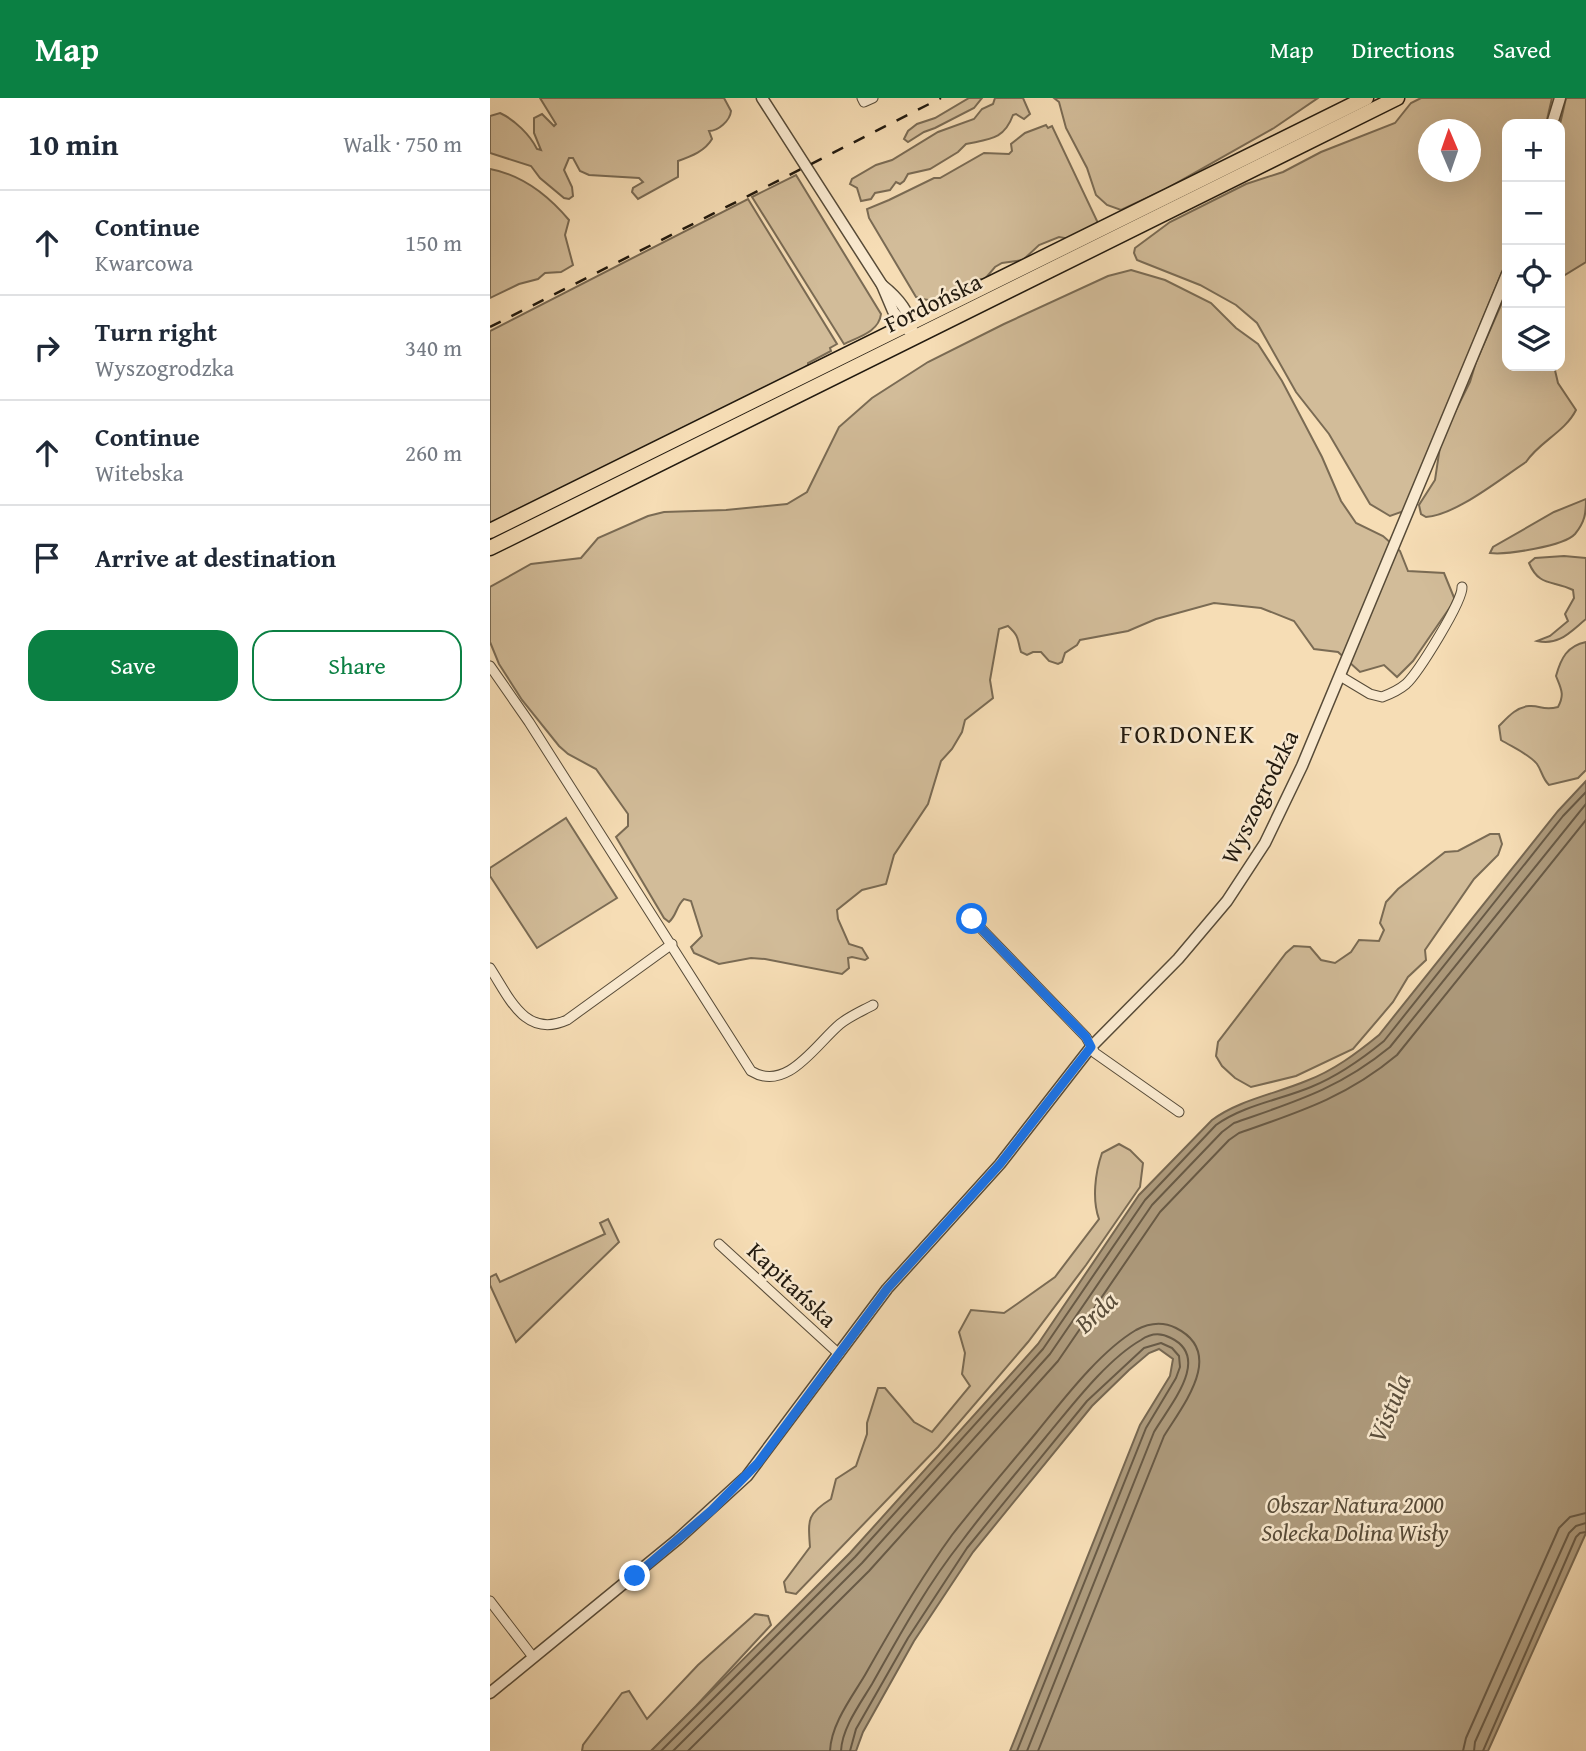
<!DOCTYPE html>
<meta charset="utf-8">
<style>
:root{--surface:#fff;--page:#f6f6f7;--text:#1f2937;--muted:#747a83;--line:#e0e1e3;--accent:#0b8043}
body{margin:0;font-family:"Gentium Book Plus",serif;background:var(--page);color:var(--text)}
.controls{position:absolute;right:21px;top:21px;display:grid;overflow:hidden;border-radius:14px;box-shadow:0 7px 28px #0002}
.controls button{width:63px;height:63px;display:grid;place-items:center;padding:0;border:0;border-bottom:2px solid var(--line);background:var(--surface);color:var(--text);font:35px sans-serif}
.compass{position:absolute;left:928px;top:21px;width:63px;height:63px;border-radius:50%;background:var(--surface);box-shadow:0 7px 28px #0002;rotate:358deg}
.stop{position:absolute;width:21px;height:21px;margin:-16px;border:5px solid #1a73e8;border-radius:50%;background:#fff}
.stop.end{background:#1a73e8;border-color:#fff;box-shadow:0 2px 7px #0008}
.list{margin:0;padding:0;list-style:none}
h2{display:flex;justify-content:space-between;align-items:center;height:91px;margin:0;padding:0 28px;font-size:30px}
h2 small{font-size:23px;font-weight:400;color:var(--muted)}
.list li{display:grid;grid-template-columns:46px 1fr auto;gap:21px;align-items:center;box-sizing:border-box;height:105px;padding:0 28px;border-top:2px solid var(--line)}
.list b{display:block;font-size:26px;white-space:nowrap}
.list p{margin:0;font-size:23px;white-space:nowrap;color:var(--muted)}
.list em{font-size:23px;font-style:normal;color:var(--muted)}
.actions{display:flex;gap:14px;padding:21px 28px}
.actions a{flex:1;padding:16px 0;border:2px solid var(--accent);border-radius:21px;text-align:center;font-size:24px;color:var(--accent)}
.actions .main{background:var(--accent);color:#fff}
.icon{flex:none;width:38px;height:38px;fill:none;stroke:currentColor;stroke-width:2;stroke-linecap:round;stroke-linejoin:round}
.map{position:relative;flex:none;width:1096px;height:1653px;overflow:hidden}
header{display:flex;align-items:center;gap:42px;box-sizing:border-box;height:98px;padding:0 35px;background:var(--accent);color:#fff}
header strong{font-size:33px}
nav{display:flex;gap:38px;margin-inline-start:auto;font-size:24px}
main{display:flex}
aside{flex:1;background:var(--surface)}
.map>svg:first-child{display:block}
</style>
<header>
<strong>Map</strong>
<nav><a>Map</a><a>Directions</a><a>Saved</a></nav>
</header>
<main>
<aside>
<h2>10 min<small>Walk · 750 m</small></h2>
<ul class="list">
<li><svg class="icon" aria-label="ahead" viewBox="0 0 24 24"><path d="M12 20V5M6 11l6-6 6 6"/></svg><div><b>Continue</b><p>Kwarcowa</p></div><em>150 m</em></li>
<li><svg class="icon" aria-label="right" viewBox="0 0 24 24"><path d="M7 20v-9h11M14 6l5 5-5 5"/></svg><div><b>Turn right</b><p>Wyszogrodzka</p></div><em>340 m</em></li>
<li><svg class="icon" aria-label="ahead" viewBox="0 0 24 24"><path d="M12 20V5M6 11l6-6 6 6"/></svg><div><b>Continue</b><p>Witebska</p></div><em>260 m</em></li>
<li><svg class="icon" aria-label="arrive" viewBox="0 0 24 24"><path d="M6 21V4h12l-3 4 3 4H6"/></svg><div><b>Arrive at destination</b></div></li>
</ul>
<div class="actions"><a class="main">Save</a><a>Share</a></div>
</aside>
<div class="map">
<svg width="1096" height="1653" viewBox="0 0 1096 1653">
<rect width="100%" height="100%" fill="#f6ddb5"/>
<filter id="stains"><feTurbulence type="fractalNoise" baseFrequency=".00286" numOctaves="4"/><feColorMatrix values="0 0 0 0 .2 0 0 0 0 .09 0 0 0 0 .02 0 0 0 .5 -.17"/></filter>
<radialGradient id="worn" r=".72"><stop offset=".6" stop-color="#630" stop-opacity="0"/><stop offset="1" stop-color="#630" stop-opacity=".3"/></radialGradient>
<g fill="#d2bc99" stroke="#7a6b54" stroke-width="2" fill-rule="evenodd">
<path d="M50,0h184l7,13c-1,10 -13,20 -22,20l3,8c-7,12 -20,17 -34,22v16l-40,22 -6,-7 1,-4 10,-6 -4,-4 -50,-3 -9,-4 -7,-13h-4l-5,12 8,17 1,9 -4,3 -5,-1 -24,-20 -9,-12 -41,-13v-37l10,-3c15,7 30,22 37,36l4,1 -7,-17v-15l8,-4 12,12 2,-2z"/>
<path d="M479,0h13l-8,10 -39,20 -11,4 -16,10 -4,-3 4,-8 9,-7 18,-6z"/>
<path d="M505,0h28l7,16 -6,5 -8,-5 -3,1c-9,25 -24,24 -47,29l-8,8 -28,17 -22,5 -4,7 -4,3 -4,-2 -6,8 -15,3 -4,6 -10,2 -4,-13 -7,-4 2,-5 24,-14 16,-5 46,-28 36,-13 8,-10 11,-5z"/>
<path d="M564,0h264l-44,30 -110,62 -43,20 -14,-5 -11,-10 -9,-27 -21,-40 -7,-26z"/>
<path d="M931,0h131l-6,26h-39v136l-103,251 -14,5 -20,-12 -41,-70 -33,-42 -39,-69 -21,-18 -36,-20 -58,-23 -5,-2 -3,-7 1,-5 35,-26 76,-38 37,-12 38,-20 74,-29 16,-20zM939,32h42v42h-42z"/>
<path d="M1076,0h20v164l-26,16v-154z"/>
<path d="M556,27l2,3 4,-2 46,97 -28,16 -11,-2 -20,8 -16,15 -21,3 -7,4 -11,13 -9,-2c-17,14 -38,29 -59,19l-47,-79 -2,-9 22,-9 45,-22h6l44,-25 25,1 3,-3 -1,-7 14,-11z"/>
<path d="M0,71c33,6 58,26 79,51l-4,15 8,30 -12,7 -16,1 -7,6 -19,5 -29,14z"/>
<path d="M306,77l85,139c-2,18 -23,23 -37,30l-92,-147z"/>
<path d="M258,101l89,145 -7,4 1,3 -23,12v2l-15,11 -303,150v-195z"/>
<path d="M641,172l34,10 46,23 25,25 22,16 24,37 40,76 19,44 15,22 27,13 17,15 8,20 36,2 11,27 -42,61 -16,16 -13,-12 -24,7 -22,-20 -24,-3 -20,-28 -33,-13 -47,-5 -58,16 -28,12 -48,9 -3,5 -12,8 -3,9 -4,2 -9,-3 -8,-9h-8l-6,3 -6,-3c-4,-13 -1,-15 -13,-26l-9,3 -9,51 3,18 -28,22 -3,12 -10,17 -11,12 -13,43 -34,51 -8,29 -24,6 -25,20 1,9 11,25 13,4 6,10 -3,2 -13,-3 -4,1 1,10 -7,6 -77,-15 -14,-1 -32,6 -25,-11 -3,-6 11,-11 -11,-35 -7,-2c-8,7 -7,16 -15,23l-5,-4 -48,-81 12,-11v-12l-32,-45 -28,-15 -9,-8 -37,-46 -23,-36 -9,-22v-55l41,-23 50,-6 17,-20 50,-22 16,-4 62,-2 61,-6 20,-12 32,-65 33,-29 56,-36 76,-38 104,-48z"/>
<path d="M1017,193v75h47l4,17 18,27c-11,22 -37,32 -50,52 -26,17 -70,53 -100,55l-5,-3 -2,-9 16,-25 6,-40 29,-58 6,-20z"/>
<path d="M1096,401c0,14 -1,23 -11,35 -11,12 -68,21 -85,19l3,-6 61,-35z"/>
<path d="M1074,458l22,2v61c-16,13 -27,27 -49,22l13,-5 18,-15 -3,-7 9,-16 -1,-8c-20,-10 -34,-3 -44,-27l6,-5z"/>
<path d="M1096,544v128l-8,8 -29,7c-7,-7 -7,-14 -12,-21 -8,-10 -25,-17 -36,-24l-2,-14c8,-8 17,-19 30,-20 12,-1 13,5 29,1 7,-13 3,-18 -2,-31 5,-18 11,-30 30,-34z"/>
<path d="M76,720l51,80 -80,50 -47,-72v-8z"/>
<path d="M1000,736h9l3,10 -4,11 -24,24 -49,71 1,10 -18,17 -15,25 -40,47 -57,27 -45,11 -16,-9 -13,-12 -6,-10 2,-14 68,-89 8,-7 16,1 11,13 14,3 16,-11 8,-12 20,1 5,-11 -4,-7 6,-21 12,-13 47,-37 13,-1z"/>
<path d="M629,1046l11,6 13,13 -3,24 -54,78 -58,77 -90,105 -142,147 -10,-2 -2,-10 26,-35c-2,-28 -3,-33 21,-48l5,-20 20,-13 11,-32v-11l11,-35h7l29,34 18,10 38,-46 -8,-12 3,-21 -6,-21 12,-22 33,3 13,-9 38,-27 44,-58c-7,-19 -4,-46 3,-66z"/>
<path d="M118,1121l11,23 -103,100 -26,-57v-8l6,-3 4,8 105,-48 -5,-11z"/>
<path d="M265,1516l13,2 3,9 -75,81 -45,45h-69l1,-6 39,-52 7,-2 18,28 51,-54z"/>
</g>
<path fill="#ae9b7d" stroke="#766751" stroke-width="2" d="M1096,683v752l-98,218h-478l130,-326 30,-49 3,-17 -14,-10 -10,4 -20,17 -37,36 -119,146 -59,89 -51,91 -7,19h-205l199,-198 188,-209 101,-149 73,-75c27,-20 63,-26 94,-39 27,-10 51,-28 73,-46l179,-224z"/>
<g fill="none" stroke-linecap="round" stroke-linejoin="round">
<g stroke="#685a46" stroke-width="2">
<path d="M171,1653l194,-194 188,-208 102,-149 71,-75c28,-20 64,-25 95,-38 27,-11 51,-28 73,-46l179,-225 23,-24"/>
<path d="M183,1653l189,-188 188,-209 102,-149 70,-73 12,-9c60,-21 105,-34 156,-76l196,-243"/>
<path d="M198,1653l181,-180 189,-210 102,-149 69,-72 10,-7c60,-21 108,-36 158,-78l189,-235"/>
<path d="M340,1653c1,-27 22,-54 35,-76 27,-48 55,-96 87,-140 27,-35 56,-68 84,-102 27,-33 63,-81 100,-103 13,-7 26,-9 40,-2 50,25 7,77 -12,108l-126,315"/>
<path d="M351,1653c1,-23 19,-47 31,-67 27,-48 55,-99 90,-143 26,-35 55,-69 83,-103 26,-31 61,-78 96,-98 10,-7 19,-8 30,-2 41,20 -2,68 -17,94l-127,319"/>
<path d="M360,1653l6,-22 52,-91 59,-90 120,-147 57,-53 17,-5 11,5 7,8 1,11 -4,11 -30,50 -129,323"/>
<path d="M973,1653l3,-13 93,-210 11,-11 16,-4"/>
<path d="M984,1653l1,-9 94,-209 7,-7 10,-3"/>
<path d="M993,1653l93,-214 4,-4 6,-1"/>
</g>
<g stroke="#574b38" stroke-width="11">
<g id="minor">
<path d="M372,0l2,4 9,-4"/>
<path d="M0,568l39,56 222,349c36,22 65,-27 89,-47 10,-8 22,-13 33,-19"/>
<path d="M850,578l30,18 12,3c8,-3 17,-7 24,-13 12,-11 57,-83 56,-97"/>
<path d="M478,817l118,122 9,16 84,59"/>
<path d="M0,870c19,29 35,71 77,52l105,-76"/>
<path d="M229,1146l120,110"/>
<path d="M0,1503l43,56"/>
</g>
</g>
<g stroke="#574b38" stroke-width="13">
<g id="tertiary">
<path d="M272,0l120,187 11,26 16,20"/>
<path d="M1062,26l8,-26"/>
<path d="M392,187c14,11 27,25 30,43"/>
<path d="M0,1595l188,-154 69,-63 140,-187 113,-125 91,-117 87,-88 49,-58 38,-58 37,-77 205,-492"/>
</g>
</g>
<g stroke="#221a0f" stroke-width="17">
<g id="primary">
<path d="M0,433l876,-433"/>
<path d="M0,450l907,-450"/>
</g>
</g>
<use href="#minor" stroke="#f9e9cf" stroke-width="9"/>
<use href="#tertiary" stroke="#f9e9cf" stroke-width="10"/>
<use href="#primary" stroke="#f6ddb5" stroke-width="14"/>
<path stroke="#221a0f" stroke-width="2.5" stroke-dasharray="12 12" stroke-linecap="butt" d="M0,229l451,-229"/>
</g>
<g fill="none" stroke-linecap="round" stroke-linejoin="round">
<path stroke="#1a73e8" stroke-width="9" d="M145,1478l77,-66 46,-47 129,-174 113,-125 91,-117 -5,-10 -114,-118"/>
</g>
<g text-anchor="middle" stroke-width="5" stroke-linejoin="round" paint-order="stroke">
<g font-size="24" fill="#221a0f" stroke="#f9e9cf">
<text transform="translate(443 205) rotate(-26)" y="8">Fordońska</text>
<text transform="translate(770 699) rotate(-64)" y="8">Wyszogrodzka</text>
<text transform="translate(302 1187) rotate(43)" y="8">Kapitańska</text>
</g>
<g font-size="24" font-style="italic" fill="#574b38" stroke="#f9e9cf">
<text x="865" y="1415">Obszar Natura 2000<tspan x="865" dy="28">Solecka Dolina Wisły</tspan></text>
</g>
<g font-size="26" letter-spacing="2" fill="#221a0f" stroke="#f9e9cf">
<text x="698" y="645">FORDONEK</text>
</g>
<g font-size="26" font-style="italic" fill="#5a4e3b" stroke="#f9e9cf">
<text transform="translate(606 1214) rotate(-43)" y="9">Brda</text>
<text transform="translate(899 1310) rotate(-67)" y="9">Vistula</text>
</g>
</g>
<rect width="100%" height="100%" filter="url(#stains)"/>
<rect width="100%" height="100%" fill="url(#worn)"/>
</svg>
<div class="controls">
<button>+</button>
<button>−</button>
<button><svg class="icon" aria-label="locate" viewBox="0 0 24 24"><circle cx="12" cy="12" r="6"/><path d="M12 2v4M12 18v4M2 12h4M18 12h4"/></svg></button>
<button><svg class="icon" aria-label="layers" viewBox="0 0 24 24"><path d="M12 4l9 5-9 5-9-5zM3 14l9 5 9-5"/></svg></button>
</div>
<svg class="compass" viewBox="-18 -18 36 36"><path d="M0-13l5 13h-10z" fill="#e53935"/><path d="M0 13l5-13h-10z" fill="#747a83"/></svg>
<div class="stop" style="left:482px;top:821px"></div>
<div class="stop end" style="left:145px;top:1478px"></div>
</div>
</main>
